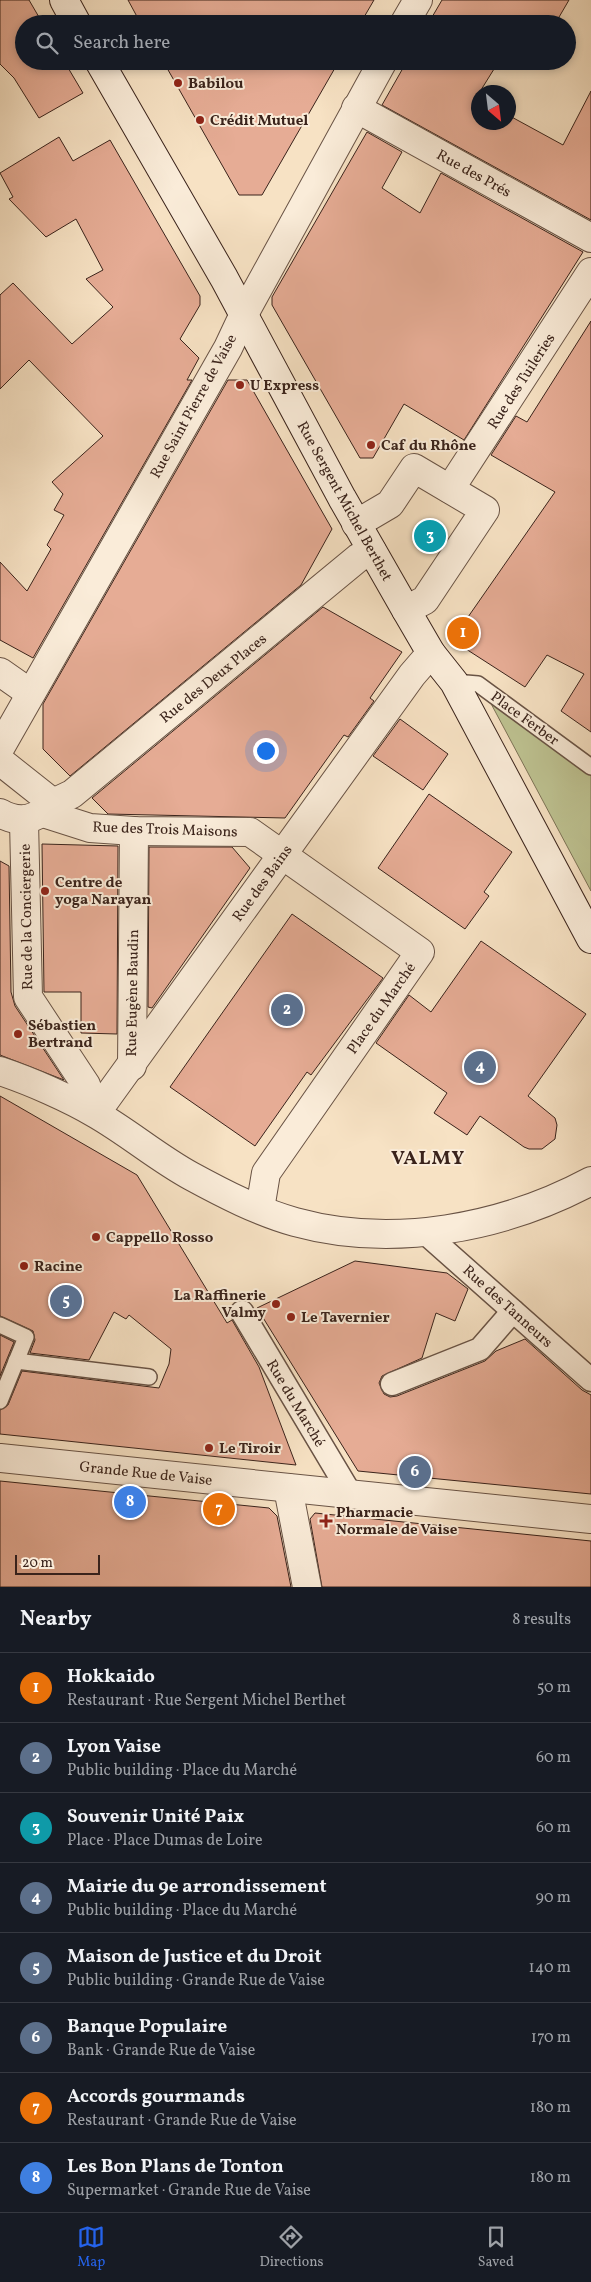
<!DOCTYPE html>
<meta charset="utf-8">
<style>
:root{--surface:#171b24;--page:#20242c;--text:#f1f3f6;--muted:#9ea1a6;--line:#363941;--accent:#2563eb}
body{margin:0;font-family:Vollkorn,serif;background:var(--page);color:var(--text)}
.compass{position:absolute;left:471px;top:85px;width:45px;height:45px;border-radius:50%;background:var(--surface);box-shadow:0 2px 8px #0003;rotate:152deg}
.scale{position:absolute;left:15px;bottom:12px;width:85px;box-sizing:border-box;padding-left:5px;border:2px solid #3a231b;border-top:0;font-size:14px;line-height:18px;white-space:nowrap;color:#3a231b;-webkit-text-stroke:4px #faecd9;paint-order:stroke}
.you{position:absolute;left:265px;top:750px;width:18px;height:18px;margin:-12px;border:4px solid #fff;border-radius:50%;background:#1a73e8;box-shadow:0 0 0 8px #1a73e833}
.badge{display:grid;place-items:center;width:32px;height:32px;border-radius:50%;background:var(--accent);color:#fff;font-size:16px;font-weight:700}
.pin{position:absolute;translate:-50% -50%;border:2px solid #fff;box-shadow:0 1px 5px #0006}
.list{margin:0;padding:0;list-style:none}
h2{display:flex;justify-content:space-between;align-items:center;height:65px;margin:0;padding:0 20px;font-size:21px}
h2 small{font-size:16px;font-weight:400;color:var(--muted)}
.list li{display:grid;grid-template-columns:32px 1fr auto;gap:15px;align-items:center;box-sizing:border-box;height:70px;padding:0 20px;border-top:1px solid var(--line)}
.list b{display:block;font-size:19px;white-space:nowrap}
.list p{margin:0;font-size:16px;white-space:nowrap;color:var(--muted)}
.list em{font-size:16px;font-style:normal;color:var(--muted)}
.icon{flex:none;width:28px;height:28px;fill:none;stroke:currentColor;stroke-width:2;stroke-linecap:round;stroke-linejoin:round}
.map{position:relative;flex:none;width:591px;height:1587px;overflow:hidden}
.search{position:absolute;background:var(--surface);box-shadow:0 2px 8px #0003;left:15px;right:15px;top:15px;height:55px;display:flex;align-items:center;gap:12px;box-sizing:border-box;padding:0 18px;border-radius:28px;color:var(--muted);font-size:19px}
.sheet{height:625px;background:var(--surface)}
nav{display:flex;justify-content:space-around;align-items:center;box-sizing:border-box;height:70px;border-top:1px solid var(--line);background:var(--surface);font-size:14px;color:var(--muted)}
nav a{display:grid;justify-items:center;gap:2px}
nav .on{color:var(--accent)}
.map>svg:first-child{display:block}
</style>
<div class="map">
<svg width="591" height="1587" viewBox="0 0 591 1587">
<rect width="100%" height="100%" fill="#f7e2c4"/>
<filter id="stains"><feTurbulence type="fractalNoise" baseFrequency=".004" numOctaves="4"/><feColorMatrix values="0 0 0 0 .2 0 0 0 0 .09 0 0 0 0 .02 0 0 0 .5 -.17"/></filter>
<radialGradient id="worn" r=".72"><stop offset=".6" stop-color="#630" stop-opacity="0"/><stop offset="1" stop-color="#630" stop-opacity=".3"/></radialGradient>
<path fill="#bec392" stroke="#7c7356" d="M488,698l103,77v116z"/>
<g fill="#e6ac95" stroke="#3a231b">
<path d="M0,0h29l14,24h-19v37h40l19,32 -44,25 -25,-40 -14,-14z"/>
<path d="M128,0h246l-14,24h-219z"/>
<path d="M442,0h127l-14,24h-127z"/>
<path d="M163,61h176l-77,134h-23z"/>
<path d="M407,61h92l-23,37 2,1v23h30v-7l55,30 28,-54v129l-209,-115z"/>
<path d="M367,132l35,20 -20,36 38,25 21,-40 142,79 -119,188 -60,-36 -31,54h-13l-88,-153v-8z"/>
<path d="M59,137l14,24 37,-21 90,156v9l-20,34 19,19 -12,22h5l-159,278 -33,-18v-78l27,29 24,-42 -4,-4 17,-30 -10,-5 9,-16 -11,-12 51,-46 -74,-76 -29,29v-94l13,-12 59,61 41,-37 -27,-28 17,-9 -27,-51 -30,18 -37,-38 4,-2 -13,-24z"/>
<path d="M591,321v411l-30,-21 23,-37 -37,-19 -22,32 -73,-47 103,-148 -64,-37 25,-39 11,6z"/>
<path d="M228,380h19l85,149 -31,56 -231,191 -27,-27v-45z"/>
<path d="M323,607l79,45 -32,46 4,3 -26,36 -4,-2 -59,83 -177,-4 -16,-16z"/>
<path d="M400,719l48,35 -25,36 -50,-34z"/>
<path d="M429,794l83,58 -28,40 5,4 -24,33 -87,-61z"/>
<path d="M42,844l76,2 -1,188 -36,-1v-41h-37z"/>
<path d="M149,847h83l18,21 -98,140 -4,-1z"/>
<path d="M0,861l9,5 2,126 4,14 49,74 -64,-25z"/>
<path d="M292,914l91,64 -72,97 -4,-3 -52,74 -85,-59z"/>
<path d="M481,941l105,73 -58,82 27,22 2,7 -2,14 -13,10h-13l-5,-2 -44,-31 -13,19 -33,-22 13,-20 -71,-50 33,-48 22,17z"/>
<path d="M0,1096l137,79 90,148 5,-3 27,47 37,98 -296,-31v-24l8,-5 14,-34 137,17 10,-24 2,-15 -42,-34 -3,4 -12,-7 -25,48 -59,-7 5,-13 -2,-9 -33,-15z"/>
<path d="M355,1261l92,12 21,16 -13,32 -19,-8 -14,45 -40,18 -3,7 5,11 6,3 7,-1 88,-35 11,-10 29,-12 57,51 9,5v99l-233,-23 -101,-163z"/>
<path d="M0,1335l14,7 -14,34z"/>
<path d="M0,1481l269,27 8,8 14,71h-291z"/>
<path d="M315,1513l276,28v46h-269l-12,-68z"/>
</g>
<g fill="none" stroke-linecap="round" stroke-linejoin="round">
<g stroke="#695345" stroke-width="18">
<g id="service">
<path d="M454,682l24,2 113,83"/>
<path d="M0,1325l26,12 -26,64"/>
<path d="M16,1361l133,16"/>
</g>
</g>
<g stroke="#695345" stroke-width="25">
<g id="pedestrian">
<path d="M424,1232l167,148"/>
<path d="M242,1312l108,181"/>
<path d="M392,1384l88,-35 33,-38"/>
</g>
</g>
<g stroke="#695345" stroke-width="30">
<g id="minor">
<path d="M404,24l14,-24"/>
<path d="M356,108l235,130"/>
<path d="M244,314l139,-253"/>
<path d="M450,489l141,-217"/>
<path d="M356,524l34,-20 24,-36 71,42 -60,90 -19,10"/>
<path d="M0,672l30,21"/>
<path d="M0,761l53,42c-16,16 -32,22 -53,10"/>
<path d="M53,803l19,-9 286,-236 14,-7"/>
<path d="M43,813l47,15 44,3 116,1 170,120 -154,221 -6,36"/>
<path d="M24,821l4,176 58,88 10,28"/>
<path d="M132,1066l2,-235"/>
<path d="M0,1071c30,10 69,27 96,43 33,19 62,44 95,62 33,18 68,36 104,46 98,27 208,6 296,-41"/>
<path d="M96,1113l316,-438 19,-22"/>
<path d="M288,1488l19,99"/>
</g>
</g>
<g stroke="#695345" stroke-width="30">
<g id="tertiary">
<path d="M0,748l228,-400 16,-34"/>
<path d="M0,1458l591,61"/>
</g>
</g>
<g stroke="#3a231b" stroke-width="30">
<g id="secondary">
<path d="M64,0l13,24"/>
<path d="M99,61l125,217 118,220 64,112 25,43 23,29 137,257"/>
</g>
</g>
<use href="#service" stroke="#faecd9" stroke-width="15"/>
<use href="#pedestrian" stroke="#faecd9" stroke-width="22"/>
<use href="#minor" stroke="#faecd9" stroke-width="28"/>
<use href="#tertiary" stroke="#faecd9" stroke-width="28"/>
<use href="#secondary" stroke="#faecd9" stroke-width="28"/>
</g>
<g fill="#8f2418" stroke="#faecd9" stroke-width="2">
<circle cx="178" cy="83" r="5"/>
<circle cx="200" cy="120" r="5"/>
<circle cx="240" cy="385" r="5"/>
<circle cx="371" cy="445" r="5"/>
<circle cx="45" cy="891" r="5"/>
<circle cx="18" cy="1034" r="5"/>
<circle cx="96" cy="1237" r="5"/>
<circle cx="24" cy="1266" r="5"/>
<circle cx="276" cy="1304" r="5"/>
<circle cx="291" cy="1317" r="5"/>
<circle cx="209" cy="1448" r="5"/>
<path d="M323.5 1513.5h5v5h5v5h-5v5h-5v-5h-5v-5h5z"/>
</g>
<g text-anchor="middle" stroke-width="4" stroke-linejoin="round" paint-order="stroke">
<g font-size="15" font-weight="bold" fill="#3a231b" stroke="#faecd9" text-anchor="start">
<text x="188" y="88">Babilou</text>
<text x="210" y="125">Crédit Mutuel</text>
<text x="250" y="390">U Express</text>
<text x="381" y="450">Caf du Rhône</text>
<text x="55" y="887">Centre de<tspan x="55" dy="17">yoga Narayan</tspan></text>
<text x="28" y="1030">Sébastien<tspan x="28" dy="17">Bertrand</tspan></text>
<text x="106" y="1242">Cappello Rosso</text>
<text x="34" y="1271">Racine</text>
<text x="266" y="1300" text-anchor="end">La Raffinerie<tspan x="266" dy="17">Valmy</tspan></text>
<text x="301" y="1322">Le Tavernier</text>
<text x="219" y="1453">Le Tiroir</text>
<text x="336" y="1517">Pharmacie<tspan x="336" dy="17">Normale de Vaise</tspan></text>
</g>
<g font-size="15" fill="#3a231b" stroke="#faecd9">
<text transform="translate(474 173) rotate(29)" y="5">Rue des Prés</text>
<text transform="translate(521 381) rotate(-57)" y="5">Rue des Tuileries</text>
<text transform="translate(193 406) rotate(-61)" y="5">Rue Saint Pierre de Vaise</text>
<text transform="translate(345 501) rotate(61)" y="5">Rue Sergent Michel Berthet</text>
<text transform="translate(213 678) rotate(-39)" y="5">Rue des Deux Places</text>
<text transform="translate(525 718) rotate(36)" y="5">Place Ferber</text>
<text transform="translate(165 829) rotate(2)" y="5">Rue des Trois Maisons</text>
<text transform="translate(262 883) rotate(-54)" y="5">Rue des Bains</text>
<text transform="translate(26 917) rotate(-91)" y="5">Rue de la Conciergerie</text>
<text transform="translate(132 993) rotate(-89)" y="5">Rue Eugène Baudin</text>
<text transform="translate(381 1008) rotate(-55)" y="5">Place du Marché</text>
<text transform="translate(508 1306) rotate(42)" y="5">Rue des Tanneurs</text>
<text transform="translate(296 1403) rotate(59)" y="5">Rue du Marché</text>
<text transform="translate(146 1473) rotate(6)" y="5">Grande Rue de Vaise</text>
</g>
<g font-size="20" font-weight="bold" letter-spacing="1" fill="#3a231b" stroke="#faecd9">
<text x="428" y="1164">VALMY</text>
</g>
</g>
<rect width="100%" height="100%" filter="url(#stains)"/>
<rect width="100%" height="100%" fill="url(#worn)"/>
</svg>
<svg class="compass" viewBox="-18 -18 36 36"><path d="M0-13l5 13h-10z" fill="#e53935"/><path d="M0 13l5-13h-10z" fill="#9ea1a6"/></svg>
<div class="scale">20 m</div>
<div class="you"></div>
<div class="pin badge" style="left:463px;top:633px;background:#e8710a">1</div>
<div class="pin badge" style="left:287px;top:1010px;background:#5c6f8a">2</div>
<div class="pin badge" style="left:430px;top:536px;background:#0f9aa8">3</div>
<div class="pin badge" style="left:480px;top:1067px;background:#5c6f8a">4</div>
<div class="pin badge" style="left:66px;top:1301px;background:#5c6f8a">5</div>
<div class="pin badge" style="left:415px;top:1472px;background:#5c6f8a">6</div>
<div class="pin badge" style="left:219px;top:1509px;background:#e8710a">7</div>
<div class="pin badge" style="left:130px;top:1502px;background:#3f7fe0">8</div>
<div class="search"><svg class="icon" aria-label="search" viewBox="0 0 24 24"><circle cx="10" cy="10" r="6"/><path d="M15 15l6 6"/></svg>Search here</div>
</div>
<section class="sheet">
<h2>Nearby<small>8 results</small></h2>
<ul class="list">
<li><span class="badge" style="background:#e8710a">1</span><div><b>Hokkaido</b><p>Restaurant · Rue Sergent Michel Berthet</p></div><em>50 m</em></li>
<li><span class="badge" style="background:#5c6f8a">2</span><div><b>Lyon Vaise</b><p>Public building · Place du Marché</p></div><em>60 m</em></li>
<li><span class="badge" style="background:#0f9aa8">3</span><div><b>Souvenir Unité Paix</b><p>Place · Place Dumas de Loire</p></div><em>60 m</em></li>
<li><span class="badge" style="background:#5c6f8a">4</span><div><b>Mairie du 9e arrondissement</b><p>Public building · Place du Marché</p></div><em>90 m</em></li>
<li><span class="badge" style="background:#5c6f8a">5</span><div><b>Maison de Justice et du Droit</b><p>Public building · Grande Rue de Vaise</p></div><em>140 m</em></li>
<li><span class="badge" style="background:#5c6f8a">6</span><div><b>Banque Populaire</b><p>Bank · Grande Rue de Vaise</p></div><em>170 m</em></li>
<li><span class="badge" style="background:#e8710a">7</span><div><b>Accords gourmands</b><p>Restaurant · Grande Rue de Vaise</p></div><em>180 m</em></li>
<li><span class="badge" style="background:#3f7fe0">8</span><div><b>Les Bon Plans de Tonton</b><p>Supermarket · Grande Rue de Vaise</p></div><em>180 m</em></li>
</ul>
</section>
<nav>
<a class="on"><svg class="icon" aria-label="map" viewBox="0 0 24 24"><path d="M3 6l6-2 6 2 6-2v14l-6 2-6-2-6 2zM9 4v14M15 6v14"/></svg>Map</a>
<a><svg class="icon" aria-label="directions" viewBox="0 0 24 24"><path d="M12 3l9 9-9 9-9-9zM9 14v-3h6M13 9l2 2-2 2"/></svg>Directions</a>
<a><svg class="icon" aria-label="saved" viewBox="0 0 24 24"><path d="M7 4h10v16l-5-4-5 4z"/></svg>Saved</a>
</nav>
